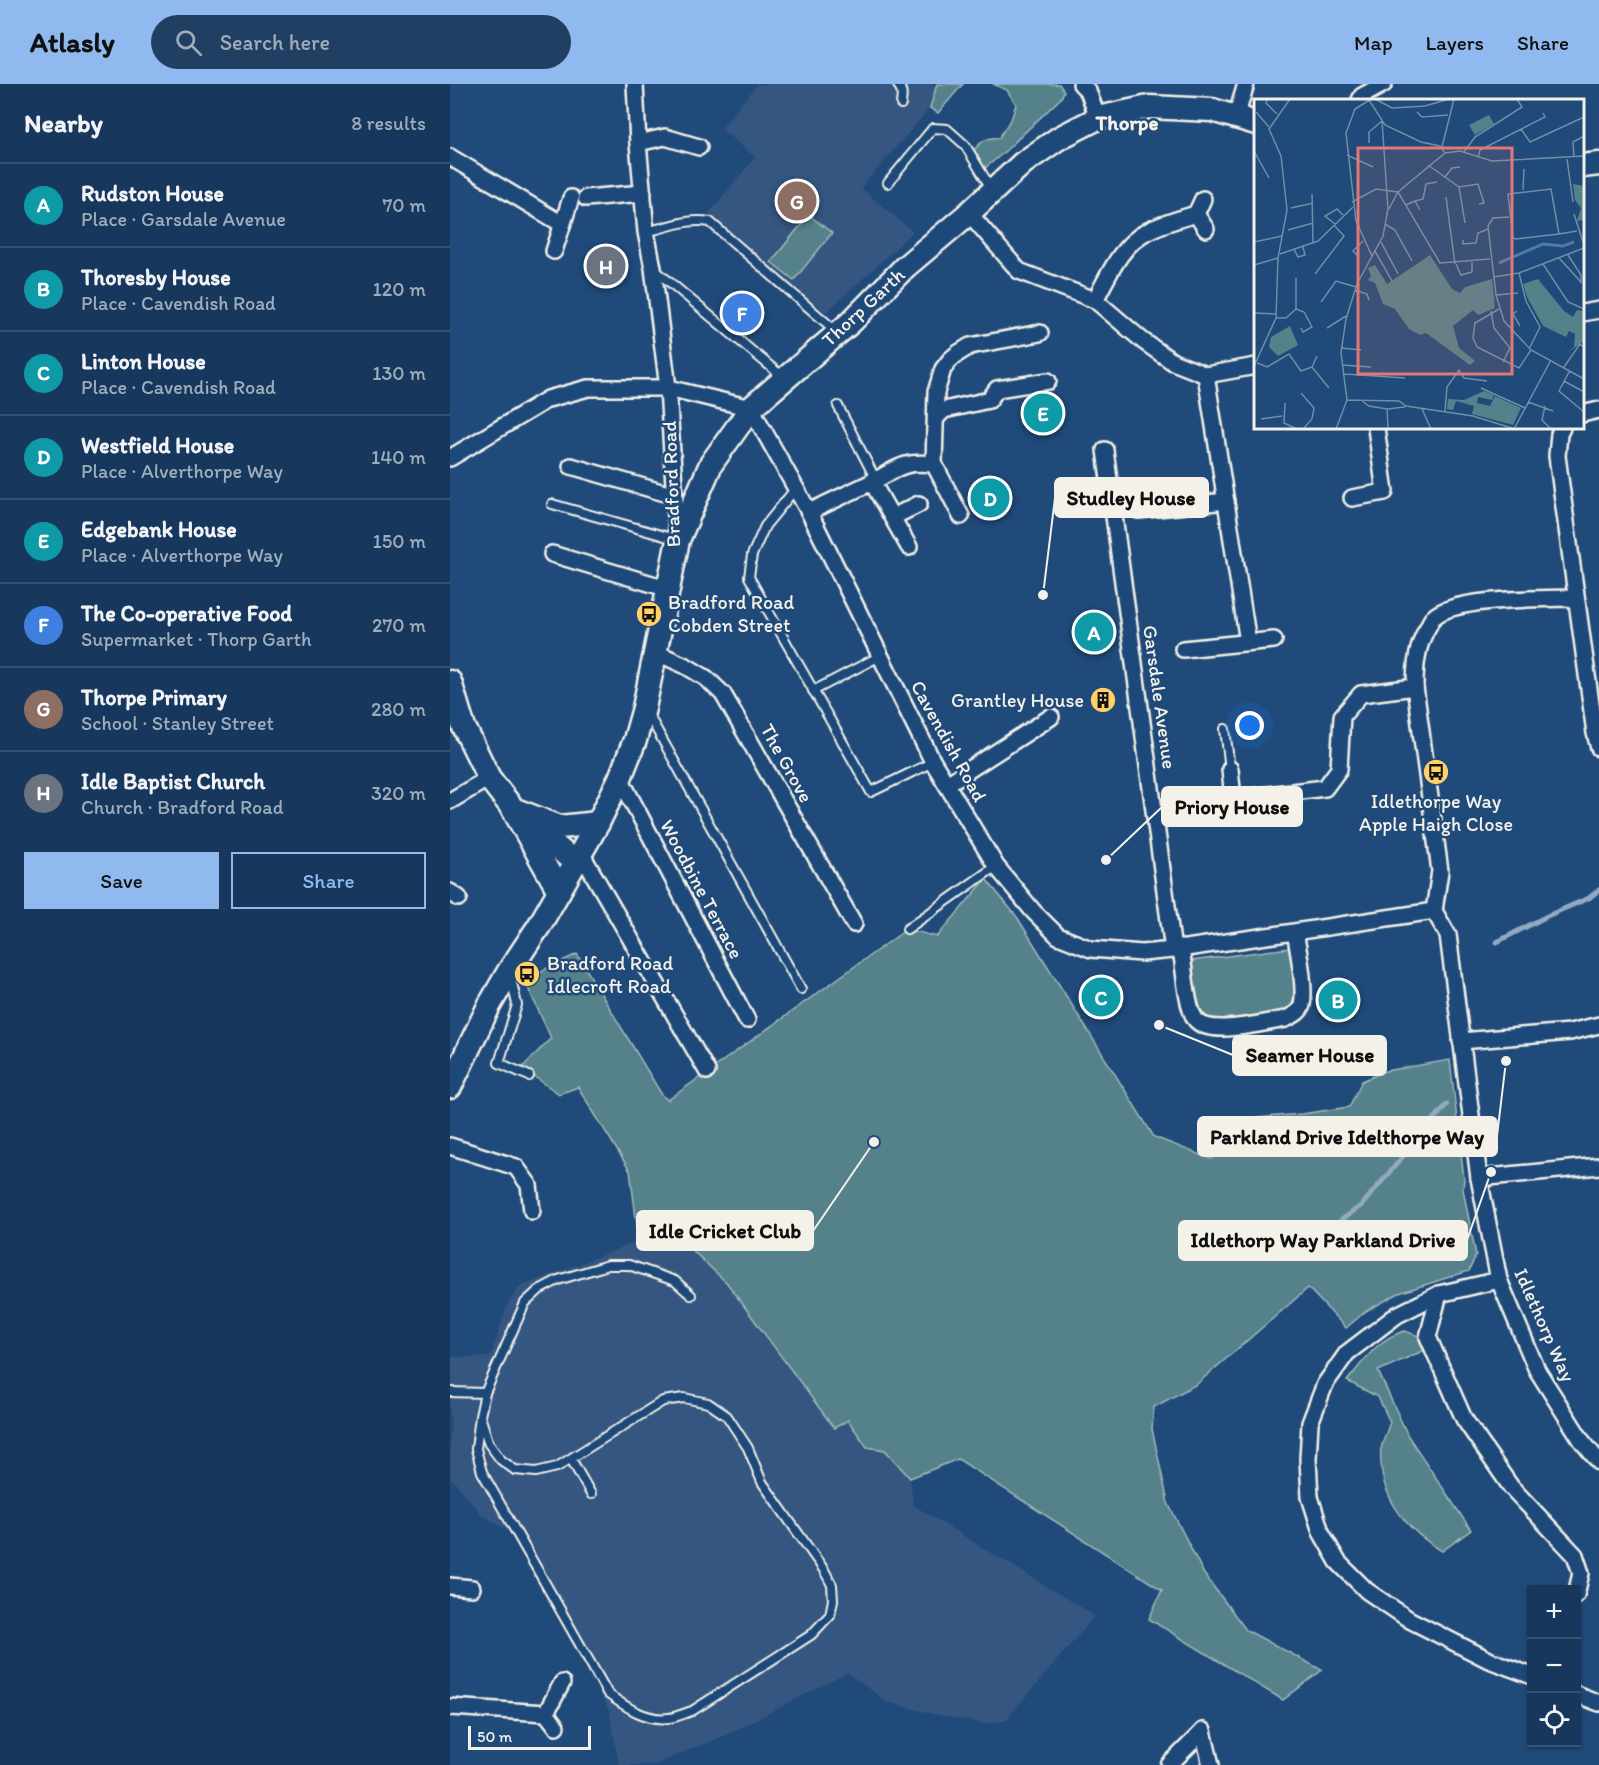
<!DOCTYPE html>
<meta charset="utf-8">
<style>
:root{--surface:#17385c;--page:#203f62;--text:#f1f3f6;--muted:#9eacbb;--line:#365272;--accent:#90b9f0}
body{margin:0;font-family:Itim,sans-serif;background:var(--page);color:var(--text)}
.controls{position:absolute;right:18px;bottom:18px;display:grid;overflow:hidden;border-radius:0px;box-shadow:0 2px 4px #0004}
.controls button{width:54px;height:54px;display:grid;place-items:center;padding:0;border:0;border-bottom:2px solid var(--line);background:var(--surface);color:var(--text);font:30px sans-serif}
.scale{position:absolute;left:18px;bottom:15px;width:123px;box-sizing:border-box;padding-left:6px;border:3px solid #f4f1e8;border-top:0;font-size:16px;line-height:21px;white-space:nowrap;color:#f4f1e8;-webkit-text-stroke:4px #1f4a7a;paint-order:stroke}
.you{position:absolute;left:800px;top:642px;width:21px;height:21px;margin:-15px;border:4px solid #fff;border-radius:50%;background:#1a73e8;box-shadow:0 0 0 9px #1a73e833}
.badge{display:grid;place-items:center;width:39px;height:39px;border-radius:50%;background:var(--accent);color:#fff;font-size:20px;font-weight:700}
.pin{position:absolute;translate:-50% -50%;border:3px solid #fff;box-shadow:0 2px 6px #0006}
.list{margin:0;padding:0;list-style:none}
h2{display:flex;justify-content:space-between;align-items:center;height:78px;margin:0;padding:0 24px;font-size:26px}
h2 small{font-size:20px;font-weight:400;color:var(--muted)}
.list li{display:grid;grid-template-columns:39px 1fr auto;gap:18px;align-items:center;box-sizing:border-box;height:84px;padding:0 24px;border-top:2px solid var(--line)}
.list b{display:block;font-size:22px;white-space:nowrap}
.list p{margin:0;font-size:20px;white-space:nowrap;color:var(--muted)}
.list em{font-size:20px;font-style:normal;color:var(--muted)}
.actions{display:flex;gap:12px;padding:18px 24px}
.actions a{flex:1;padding:14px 0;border:2px solid var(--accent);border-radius:0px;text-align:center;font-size:21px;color:var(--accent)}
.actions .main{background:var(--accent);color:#111}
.icon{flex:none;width:33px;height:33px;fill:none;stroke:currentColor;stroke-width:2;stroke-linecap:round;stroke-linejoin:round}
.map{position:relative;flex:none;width:1149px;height:1681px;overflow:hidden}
header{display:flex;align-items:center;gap:36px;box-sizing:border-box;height:84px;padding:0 30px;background:var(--accent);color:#111}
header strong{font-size:28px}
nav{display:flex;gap:33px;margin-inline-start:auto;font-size:21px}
.search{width:420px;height:54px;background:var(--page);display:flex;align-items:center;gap:15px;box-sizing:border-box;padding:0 21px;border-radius:33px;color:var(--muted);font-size:22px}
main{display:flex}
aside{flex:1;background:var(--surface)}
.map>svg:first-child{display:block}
</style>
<header>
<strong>Atlasly</strong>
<div class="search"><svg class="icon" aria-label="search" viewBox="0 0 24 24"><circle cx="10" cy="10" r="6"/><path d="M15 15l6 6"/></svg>Search here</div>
<nav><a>Map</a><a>Layers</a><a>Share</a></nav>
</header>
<main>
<aside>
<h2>Nearby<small>8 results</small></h2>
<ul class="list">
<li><span class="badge" style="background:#0f9aa8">A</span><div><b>Rudston House</b><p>Place · Garsdale Avenue</p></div><em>70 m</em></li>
<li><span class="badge" style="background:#0f9aa8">B</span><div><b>Thoresby House</b><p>Place · Cavendish Road</p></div><em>120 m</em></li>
<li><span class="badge" style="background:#0f9aa8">C</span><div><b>Linton House</b><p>Place · Cavendish Road</p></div><em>130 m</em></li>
<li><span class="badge" style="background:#0f9aa8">D</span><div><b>Westfield House</b><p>Place · Alverthorpe Way</p></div><em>140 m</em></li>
<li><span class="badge" style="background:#0f9aa8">E</span><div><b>Edgebank House</b><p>Place · Alverthorpe Way</p></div><em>150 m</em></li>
<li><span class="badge" style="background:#3f7fe0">F</span><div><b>The Co-operative Food</b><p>Supermarket · Thorp Garth</p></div><em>270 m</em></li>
<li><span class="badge" style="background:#8d6e63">G</span><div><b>Thorpe Primary</b><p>School · Stanley Street</p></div><em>280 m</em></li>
<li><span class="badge" style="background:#6b7280">H</span><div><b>Idle Baptist Church</b><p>Church · Bradford Road</p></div><em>320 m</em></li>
</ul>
<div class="actions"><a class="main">Save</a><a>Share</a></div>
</aside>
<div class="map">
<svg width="1149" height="1681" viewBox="0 0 1149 1681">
<rect width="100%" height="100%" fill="#1f4a7a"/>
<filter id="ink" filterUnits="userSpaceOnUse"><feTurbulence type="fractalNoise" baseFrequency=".0167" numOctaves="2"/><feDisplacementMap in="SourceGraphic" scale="12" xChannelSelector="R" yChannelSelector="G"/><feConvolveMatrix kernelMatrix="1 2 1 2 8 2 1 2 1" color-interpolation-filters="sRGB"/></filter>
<g filter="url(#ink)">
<g fill="#365780">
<path d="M307,0h180l-7,24 -69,80 52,44 -87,81 -118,-99 47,-57 -34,-28z"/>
<path d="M225,1150l52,49 106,145 15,-8 19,27 18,3 25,28 3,27 182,111 -89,104 -19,4 -50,-9 -50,-13 -40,-29 -121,62 -72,30h-35l-10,-55 -101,-179 -27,-17 -28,-34h-3v-123h40l18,-53 11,-17 120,-46z"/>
</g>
<g fill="#54818a" stroke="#a4b9b9" stroke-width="1.5">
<path d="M487,0h26l-25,29 -8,-5z"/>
<path d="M543,0h66l5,7 -3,7 -59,56 -17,14 -11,-18c7,-8 13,-14 25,-12l13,-21 4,-13 -9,-14z"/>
<path d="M359,131l23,18 -38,47 -23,-18z"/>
<path d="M536,795l31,38 137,220 57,22 33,-17v-23l58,-5 47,-7 13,-26 23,-10 65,-11 14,119 -1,10 13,66 -7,16 -70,22 -33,18 -20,17 -38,-40 -111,96 -43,23 -2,22 16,74 36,71 42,56 76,40 -39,30 -134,-81 13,-29 -204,-131 -48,19 -25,-28 -18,-3 -19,-27 -14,8 -107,-145 -52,-49 -36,7 -9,-70 -52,-84 -19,7 -37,-26 29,-30 -27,-59 53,-25 85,141 6,5 239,-171 30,8z"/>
<path d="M839,864c3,18 10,43 1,60 -15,6 -71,17 -84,8 -1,-1 -5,-7 -6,-8 -7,-13 -6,-32 -8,-47z"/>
<path d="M955,1247c12,4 18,5 22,18l-49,22 30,65 63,94 -29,21c-33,-19 -59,-50 -61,-88 0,-5 -1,-10 0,-14 2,-9 6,-18 9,-27l-12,-25 -31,-16c17,-20 31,-43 58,-50z"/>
</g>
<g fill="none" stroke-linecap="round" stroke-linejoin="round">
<g stroke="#92aac0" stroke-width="5">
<path d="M1047,858l50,-26 42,-18 10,-8"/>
<path d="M844,1171l68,-50 85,-101"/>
</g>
<g stroke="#f4f1e8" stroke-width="12">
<g id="lane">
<path d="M447,0c6,6 5,12 4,20"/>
<path d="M438,99l45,-55 14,1 18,16 27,45"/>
<path d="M196,148c21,-5 42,-14 64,-10l127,110"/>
<path d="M204,185l129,108"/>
<path d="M388,322l38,74"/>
<path d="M346,404l-31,38 -13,29 -3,22 122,215 62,-30"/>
<path d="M102,420l123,35"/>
<path d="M363,607l67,-35"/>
<path d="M198,630l153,275"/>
<path d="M775,645l5,40"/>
<path d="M457,845l89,-63"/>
<path d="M61,894l6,27 -18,58 30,13"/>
<path d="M0,1308l35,1"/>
<path d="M30,1332l-4,33 6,23 126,222c18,13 38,27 61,24 8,-1 16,-5 23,-7l119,-76 19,-20 3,-15 -1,-15 -8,-15 -62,-88 -14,-34 -21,-32 -19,-13 -24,-5 -21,3 -106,66 -21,5 -21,-2 -14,-10 -12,-16 -9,-28 5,-23 40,-90 14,-13 19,-10 50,-15h21l46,16 16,14"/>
<path d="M121,1375l20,35"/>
</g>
</g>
<g stroke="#f4f1e8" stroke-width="20">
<g id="street">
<path d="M185,0l3,59 8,89 7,36 15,120 9,146"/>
<path d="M631,0l7,7 10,27"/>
<path d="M910,16l2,-4 22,-12"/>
<path d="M786,33l10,-33"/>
<path d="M188,59l27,-6 34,10"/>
<path d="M0,73l112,67"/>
<path d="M136,114l57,-5"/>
<path d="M519,129l50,58 76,29 48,41 30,21 33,13 50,-9"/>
<path d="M746,130l7,-15"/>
<path d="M104,167l17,-53"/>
<path d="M645,216c14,-25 25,-54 51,-68 14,-8 34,-13 50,-18l10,15"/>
<path d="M1132,229l17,-3"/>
<path d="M756,291l42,267"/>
<path d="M1132,330l17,-4"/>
<path d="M486,334l8,-8 45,-10 8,-11 51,-8"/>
<path d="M1112,344l-3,6 -2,22 38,277 4,15"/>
<path d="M655,366l68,500"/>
<path d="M0,374l98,-59 40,-11h80l83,20 58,104 124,250 63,104 37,45 25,25 33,13 51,4 31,-3 261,-39"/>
<path d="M484,380l27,52"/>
<path d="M121,382l104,30"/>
<path d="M422,398c27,-14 29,-21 62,-18l2,-72 7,-23 7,-9 7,-6 13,-8 70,-13"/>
<path d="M902,414l33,-6 -9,-64"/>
<path d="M688,426l88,-9"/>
<path d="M359,428l63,-30 37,65"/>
<path d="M443,433l26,-13"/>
<path d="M102,470l117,35"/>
<path d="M733,565l91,-9"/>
<path d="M205,568l31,14 20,12 17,16 131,230"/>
<path d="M780,685l3,30 92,-11 14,-19 3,-53 19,-22 54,-7"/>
<path d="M170,694l127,242"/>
<path d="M497,700l104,-67"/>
<path d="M0,717l39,-23"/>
<path d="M131,769l126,218"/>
<path d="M0,808l9,6"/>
<path d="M984,827l14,24 31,243 20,102 38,90 45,71 17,21"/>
<path d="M984,827l6,-40 -25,-184c0,-22 2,-43 14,-62 1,-3 2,-6 5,-8 20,-20 112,-18 142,-19"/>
<path d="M731,864c3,17 5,60 15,72 14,17 70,2 90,-1 5,-3 12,-5 15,-11 6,-14 -3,-60 -6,-76"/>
<path d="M1011,957l109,-9 29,-7"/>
<path d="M0,1062l66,21 13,18 3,26"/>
<path d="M1029,1094l120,-12"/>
<path d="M1049,1196l-60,14 -42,21 -50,38 -22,31 -15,39 -2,36 2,38 11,35 17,30 29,29 43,29 79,40 43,16"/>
<path d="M989,1210l-11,43 36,82 47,68 64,68 6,18 -5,22"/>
<path d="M0,1502l22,2"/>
<path d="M1126,1610l23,9"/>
<path d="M0,1623l96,6"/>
<path d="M106,1642l-10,-13 16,-30"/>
<path d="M753,1647l8,34"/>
<path d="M719,1681l34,-34"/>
</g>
</g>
<g stroke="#f4f1e8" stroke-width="27">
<g id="secondary">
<path d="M1132,82l17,-2"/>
<path d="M0,598l13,43 26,53 24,31 46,82"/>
<path d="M63,725l47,18 38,-4"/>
<path d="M76,736l48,42"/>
<path d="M0,1003l39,-81 20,-35 30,-45 59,-103 22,-45 15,-38 9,-32 34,-168 33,-76 40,-56 100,-86 54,-55 64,-54 54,-50 36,-25 39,-20 51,-11 63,3 44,13"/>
</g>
</g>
<use href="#lane" stroke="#1f4a7a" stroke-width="8"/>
<use href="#street" stroke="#1f4a7a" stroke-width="15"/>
<use href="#secondary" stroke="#1f4a7a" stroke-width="22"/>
</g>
</g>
<defs>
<g id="bus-disc" transform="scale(1.35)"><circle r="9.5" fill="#ffd166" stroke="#1f4a7a"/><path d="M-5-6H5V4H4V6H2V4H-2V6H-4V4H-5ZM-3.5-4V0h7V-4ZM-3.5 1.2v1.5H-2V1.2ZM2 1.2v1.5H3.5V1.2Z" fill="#111"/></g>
<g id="building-disc" transform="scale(1.35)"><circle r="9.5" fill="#ffd166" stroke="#1f4a7a"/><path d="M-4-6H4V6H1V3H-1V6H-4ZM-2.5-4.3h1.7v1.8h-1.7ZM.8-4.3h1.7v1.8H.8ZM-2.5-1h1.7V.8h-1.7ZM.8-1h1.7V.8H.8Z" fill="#111"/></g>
</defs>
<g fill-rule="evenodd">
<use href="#bus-disc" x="199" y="530"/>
<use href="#building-disc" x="653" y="616"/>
<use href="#bus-disc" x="986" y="688"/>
<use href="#bus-disc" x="77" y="890"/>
</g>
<g text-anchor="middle" stroke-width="5" stroke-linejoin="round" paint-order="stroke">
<g font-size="20" fill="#f4f1e8" stroke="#1f4a7a">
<text transform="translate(413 223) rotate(-43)" y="7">Thorp Garth</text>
<text transform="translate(221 400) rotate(-92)" y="7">Bradford Road</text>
<text transform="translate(710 613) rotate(82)" y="7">Garsdale Avenue</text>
<text transform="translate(499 657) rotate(61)" y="7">Cavendish Road</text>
<text transform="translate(337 679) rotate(61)" y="7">The Grove</text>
<text transform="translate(252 805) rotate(62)" y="7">Woodbine Terrace</text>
<text transform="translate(1095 1241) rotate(66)" y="7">Idlethorp Way</text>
</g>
<g font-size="20" fill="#f4f1e8" stroke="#1f4a7a" text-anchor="start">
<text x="218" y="525">Bradford Road<tspan x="218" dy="23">Cobden Street</tspan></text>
<text x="634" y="623" text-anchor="end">Grantley House</text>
<text x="986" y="724" text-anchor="middle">Idlethorpe Way<tspan x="986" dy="23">Apple Haigh Close</tspan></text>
<text x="97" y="886">Bradford Road<tspan x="97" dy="23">Idlecroft Road</tspan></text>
</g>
<g font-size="21" font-weight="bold" fill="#f4f1e8" stroke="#1f4a7a">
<text x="677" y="46">Thorpe</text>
</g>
</g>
<g transform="translate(804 15)">
<rect width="330" height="330" fill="#1f4a7a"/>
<path d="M235,16l5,9 -19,11 -6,-10zM319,85l11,2v34l-7,1 4,-13 -6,-8zM176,156l22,34 8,4 5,-6 27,-8 3,29 -17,7 -5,-5 -20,16 6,22 16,13 -5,4 -44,-32 -6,2 -11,-6 -14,-20 -12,-5 -8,-21 -7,-3 3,-4 -3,-8 7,-3 12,19zM284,180l26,32 9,6 4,-7 7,1v30l-18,13 8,-7 1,-13 -6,-3 -3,6 -23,-11 -16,-29 -4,-13zM36,227l8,19 -20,11 -9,-9 2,-10zM230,292l10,4 -2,5 -14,-3 -1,6 13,3 5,-10 26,12 -8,17 -41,-11 2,-8 -18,-5 -3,9 -6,-1 1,-10 16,1z" fill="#54818a"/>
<path fill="none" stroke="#507ba5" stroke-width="3" d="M245,164l44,-19 20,2 11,-4M217,207l21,-21"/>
<path fill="none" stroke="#748da6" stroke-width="1.5" d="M13,0l-1,4 11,11M117,0l-16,10 -9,24 10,88 16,35M121,0l17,9 33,-2 24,-7M115,1l16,25 36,17 19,4 5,7M2,13l13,15M163,13l5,5 26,-2M267,30l9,13 54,-25M188,48l12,-48M0,52l15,27M210,53l11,-15 47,-30 -5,-8M93,56l26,12M224,58l2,-7 65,-33 -2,-4M320,59l-1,-16 11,-6M313,60l6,43M174,66l31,22 19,-3 6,19 -5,1M191,78l7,-9 8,-1M205,88l6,36M269,91l1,-21M58,95l1,49M192,98l9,67M161,102l8,-2 3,-15 11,-2M98,103l24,-13 22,3 42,71 50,-4M152,106l9,-4 5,9M37,109l22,-5M135,110l9,-17 47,-39 15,-2 32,10 92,-5M320,115l10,31M255,118l-16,1 -5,8 8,69 8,26 27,29 53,29M81,125l-10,-8 12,-7 6,6M131,125l10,6 17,31M34,131l25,-7M305,135l-8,-45 -43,5 5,44 3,1 43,-5 18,-3M209,141v4l13,-1 2,-10 10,-4M0,143l28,-6M127,143l17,32M40,150l4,8 7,-2 -2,-8M121,152l17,30M26,155l38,-13 35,-34M105,158l-6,-6 10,-10M305,159l22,24v-7l-13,-20M202,165l5,11 11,-3v-10M289,165l25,38 16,7M0,166l24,-7M265,174l7,28 14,26 -11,22M61,175l29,-38 -10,-11M240,178l25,-4 65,-25M101,191l12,4 2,6M242,196l22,-2M67,203l15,-21 20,6M42,210l8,3 8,15 -9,5 -2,-4M245,210l-24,14 -2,15 4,9 42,21 12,-18M237,212l3,17 16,20 -7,14M263,212l-4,3 7,12M0,214l22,1M22,219h10l10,-9v-31M73,229l19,-12M87,249l20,2M3,264l10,4 22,-13 12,17 11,-4 5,-11M88,266l29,2M0,267l22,-48 2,-60 9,-48 -6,-54 -12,-27 21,-30M58,268l17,21M310,268l16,-23 4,3M316,271l-11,21 25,21M90,275l61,4M310,282l20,11M227,289l44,20M47,294l13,15 -2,11 -9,10M93,301l52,1 7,5 67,10 42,13M108,302l7,5 18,3 18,-2M274,303l25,9M31,304l-1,20 13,6M291,307l-3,14 9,9M133,310l1,20M168,310l9,20M191,312l2,-24 12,-17 5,8 23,3M7,320l21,-3M82,330l11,-29 -6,-47 5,-34 11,-35 26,-48 5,-27 -6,-88 -13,11v11M260,330l37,-69"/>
<path fill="#e27875" fill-opacity="0.15" stroke="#e27875" stroke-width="3" d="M104,49h154v226h-154z"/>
<rect width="330" height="330" fill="none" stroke="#f4f1e8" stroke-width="3"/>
</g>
<path fill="none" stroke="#f4f1e8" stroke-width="2" d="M593 511L605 414M656 776L712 723M709 941L783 971M1056 977L1047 1052M424 1058L363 1147M1041 1088L1017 1156"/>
<g fill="#f4f1e8" stroke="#1f4a7a" stroke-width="2">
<circle cx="593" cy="511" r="6"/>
<circle cx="656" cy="776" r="6"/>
<circle cx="709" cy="941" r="6"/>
<circle cx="1056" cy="977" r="6"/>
<circle cx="424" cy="1058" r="6"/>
<circle cx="1041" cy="1088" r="6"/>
</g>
<g fill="#f4f1e8" stroke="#f4f1e8" stroke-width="2">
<rect x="605" y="394" width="153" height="39" rx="6"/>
<rect x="712" y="703" width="140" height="39" rx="6"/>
<rect x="783" y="952" width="153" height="39" rx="6"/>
<rect x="748" y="1033" width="299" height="39" rx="6"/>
<rect x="187" y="1127" width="176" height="39" rx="6"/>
<rect x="729" y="1137" width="288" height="39" rx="6"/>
</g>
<g font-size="21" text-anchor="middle" font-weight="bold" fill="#111">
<text x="681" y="421">Studley House</text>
<text x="782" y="730">Priory House</text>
<text x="860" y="978">Seamer House</text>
<text x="897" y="1060">Parkland Drive Idelthorpe Way</text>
<text x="275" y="1154">Idle Cricket Club</text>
<text x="873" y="1163">Idlethorp Way Parkland Drive</text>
</g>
</svg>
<div class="controls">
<button>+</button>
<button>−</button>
<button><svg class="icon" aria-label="locate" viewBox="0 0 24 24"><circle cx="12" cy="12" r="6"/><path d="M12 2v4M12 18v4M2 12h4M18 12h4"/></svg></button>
</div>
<div class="scale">50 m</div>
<div class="you"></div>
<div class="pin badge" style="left:644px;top:548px;background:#0f9aa8">A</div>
<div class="pin badge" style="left:888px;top:916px;background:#0f9aa8">B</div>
<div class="pin badge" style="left:651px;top:913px;background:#0f9aa8">C</div>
<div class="pin badge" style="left:540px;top:414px;background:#0f9aa8">D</div>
<div class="pin badge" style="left:593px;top:329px;background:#0f9aa8">E</div>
<div class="pin badge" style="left:292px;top:229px;background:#3f7fe0">F</div>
<div class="pin badge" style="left:347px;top:117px;background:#8d6e63">G</div>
<div class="pin badge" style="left:156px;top:182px;background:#6b7280">H</div>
</div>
</main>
